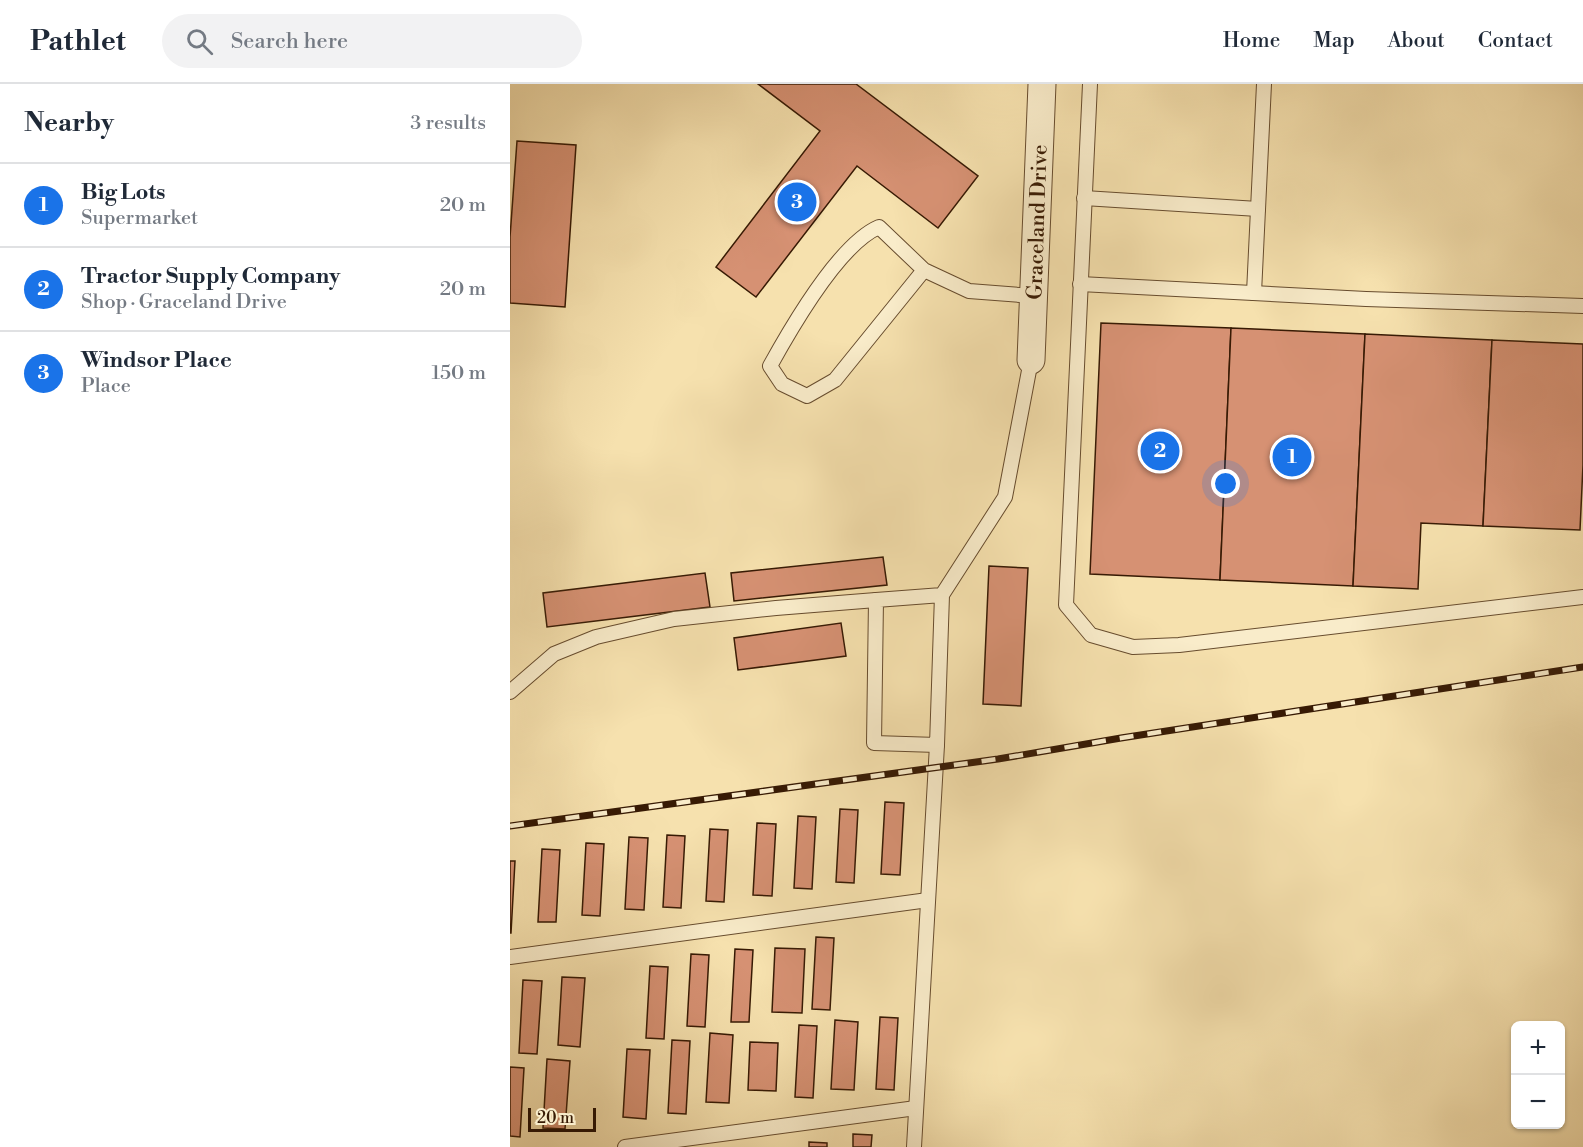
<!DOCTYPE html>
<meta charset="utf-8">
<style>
:root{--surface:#fff;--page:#f2f2f3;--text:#1f2937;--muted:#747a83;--line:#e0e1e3;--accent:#1a73e8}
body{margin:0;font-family:"Libre Bodoni",serif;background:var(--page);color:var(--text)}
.controls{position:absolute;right:18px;bottom:18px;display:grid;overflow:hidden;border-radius:9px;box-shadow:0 2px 4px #0004}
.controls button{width:54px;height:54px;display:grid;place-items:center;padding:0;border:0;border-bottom:2px solid var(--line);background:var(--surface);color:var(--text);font:30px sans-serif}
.scale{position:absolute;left:18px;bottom:15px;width:68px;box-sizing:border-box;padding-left:6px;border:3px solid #371a04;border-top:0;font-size:16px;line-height:21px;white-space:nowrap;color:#371a04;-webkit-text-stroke:4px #f9ecca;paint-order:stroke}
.you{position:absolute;left:716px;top:400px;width:21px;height:21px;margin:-15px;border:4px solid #fff;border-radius:50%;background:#1a73e8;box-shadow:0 0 0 9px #1a73e833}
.badge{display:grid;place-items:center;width:39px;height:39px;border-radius:50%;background:var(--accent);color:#fff;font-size:20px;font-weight:700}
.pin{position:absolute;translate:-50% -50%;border:3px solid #fff;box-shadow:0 2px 6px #0006}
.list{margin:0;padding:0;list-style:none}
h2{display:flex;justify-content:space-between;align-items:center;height:78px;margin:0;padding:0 24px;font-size:26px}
h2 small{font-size:20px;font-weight:400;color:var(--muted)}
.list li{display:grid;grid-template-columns:39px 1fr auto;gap:18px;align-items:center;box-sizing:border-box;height:84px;padding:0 24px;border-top:2px solid var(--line)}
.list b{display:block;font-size:22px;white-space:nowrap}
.list p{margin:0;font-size:20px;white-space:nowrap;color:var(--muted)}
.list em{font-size:20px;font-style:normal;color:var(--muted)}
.icon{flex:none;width:33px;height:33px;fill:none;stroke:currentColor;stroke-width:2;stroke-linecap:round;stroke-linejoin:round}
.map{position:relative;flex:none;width:1073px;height:1063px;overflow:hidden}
header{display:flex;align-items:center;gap:36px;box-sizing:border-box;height:84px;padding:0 30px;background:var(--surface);border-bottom:2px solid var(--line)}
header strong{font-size:28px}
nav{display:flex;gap:33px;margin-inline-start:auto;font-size:21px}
.search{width:420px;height:54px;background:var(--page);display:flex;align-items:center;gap:15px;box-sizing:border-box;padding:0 21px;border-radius:33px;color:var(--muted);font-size:22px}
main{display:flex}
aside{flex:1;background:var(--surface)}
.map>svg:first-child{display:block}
</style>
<header>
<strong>Pathlet</strong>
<div class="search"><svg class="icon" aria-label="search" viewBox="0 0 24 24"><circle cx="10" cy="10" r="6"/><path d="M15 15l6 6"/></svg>Search here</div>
<nav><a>Home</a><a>Map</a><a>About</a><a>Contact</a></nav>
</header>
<main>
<aside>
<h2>Nearby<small>3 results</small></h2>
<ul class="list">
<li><span class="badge">1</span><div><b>Big Lots</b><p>Supermarket</p></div><em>20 m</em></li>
<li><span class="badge">2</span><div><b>Tractor Supply Company</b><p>Shop · Graceland Drive</p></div><em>20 m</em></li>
<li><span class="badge">3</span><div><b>Windsor Place</b><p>Place</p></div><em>150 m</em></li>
</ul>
</aside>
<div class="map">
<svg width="1073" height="1063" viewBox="0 0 1073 1063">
<rect width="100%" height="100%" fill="#f6e1ae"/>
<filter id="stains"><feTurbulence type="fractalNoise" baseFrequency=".00333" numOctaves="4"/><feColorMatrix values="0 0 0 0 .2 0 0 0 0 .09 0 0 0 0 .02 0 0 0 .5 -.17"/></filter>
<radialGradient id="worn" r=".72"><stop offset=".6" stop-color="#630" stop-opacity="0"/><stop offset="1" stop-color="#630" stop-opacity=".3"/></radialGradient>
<g fill="#d69173" stroke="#371a04" stroke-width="1.5">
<path d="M248,0h98l122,92 -40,52 -81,-62 -101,131 -40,-30 104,-136z"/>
<path d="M7,57l59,4 -11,162 -55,-4v-66z"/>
<path d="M591,239l130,5 -11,252 -130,-6z"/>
<path d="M721,244l134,6 -12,252 -133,-6z"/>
<path d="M855,250l127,6 -9,186 -62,-3 -3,66 -65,-3z"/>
<path d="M982,256l91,4v121l-3,65 -97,-4z"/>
<path d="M373,473l4,28 -153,16 -3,-28z"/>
<path d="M479,482l39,2 -7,138 -38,-2z"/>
<path d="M195,489l5,34 -163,20 -4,-34z"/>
<path d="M331,539l5,33 -108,14 -4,-32z"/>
<path d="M375,718l19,1 -4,72 -19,-1z"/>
<path d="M330,725l18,1 -4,73 -18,-1z"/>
<path d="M288,732l18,1 -4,72 -18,-1z"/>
<path d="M247,739l19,1 -4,72 -19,-1z"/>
<path d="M200,745l18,1 -4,72 -18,-1z"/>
<path d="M157,751l18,1 -4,72 -18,-1z"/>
<path d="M119,753l19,1 -4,72 -19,-1z"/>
<path d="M76,759l18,1 -4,72 -18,-1z"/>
<path d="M32,765l18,1 -4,72h-18z"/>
<path d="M0,777h5l-4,72h-1z"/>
<path d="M306,853l18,1 -4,72 -18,-1z"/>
<path d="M265,864l30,1 -3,64 -30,-1z"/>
<path d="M225,865l18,1 -4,72h-18z"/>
<path d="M181,870l18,1 -4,72 -18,-1z"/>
<path d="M140,882l18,1 -4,72 -18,-1z"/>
<path d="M52,893l23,1 -5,69 -22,-2z"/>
<path d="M13,896l19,1 -5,73 -18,-1z"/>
<path d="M370,933l18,1 -4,72 -18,-1z"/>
<path d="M325,936l23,2 -4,68 -23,-1z"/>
<path d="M289,941l18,1 -4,72 -18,-1z"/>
<path d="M200,949l23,2 -4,68 -23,-1z"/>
<path d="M162,956l18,1 -4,73 -18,-1z"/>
<path d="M240,958l28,1 -2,48 -28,-1z"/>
<path d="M117,965l23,1 -4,69 -23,-2z"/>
<path d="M37,975l23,2 -5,68 -22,-1z"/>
<path d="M0,983l14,1 -4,69 -10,-1z"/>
<path d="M343,1050l19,1 -1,12h-18z"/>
<path d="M299,1058l18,1v4h-18z"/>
</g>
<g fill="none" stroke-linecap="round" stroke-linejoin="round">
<g stroke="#674c2e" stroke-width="16">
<g id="lane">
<path d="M580,0l-24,521 25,30 42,12 46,-2 404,-48"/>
<path d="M574,114l174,11"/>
<path d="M414,186l-45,-43c-40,17 -88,101 -109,139l12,18 25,12 28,-16 89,-110 45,21 64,5"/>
<path d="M570,200l286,15 217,7"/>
<path d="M744,209l10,-209"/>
<path d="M432,511l-5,150 -63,-2 2,-143 66,-5 63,-98 26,-137"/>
<path d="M0,608l44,-38 42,-17 78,-18 102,-11 100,-8"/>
<path d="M0,873l418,-57"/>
<path d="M115,1063l291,-39"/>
<path d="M404,1063l23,-402"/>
</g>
</g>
<g stroke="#674c2e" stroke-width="29">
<path id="street" d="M521,276l11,-276"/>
</g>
<use href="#lane" stroke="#f9ecca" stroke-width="14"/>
<use href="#street" stroke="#f9ecca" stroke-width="27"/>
<g stroke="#371a04" stroke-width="7">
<path id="rail" d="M0,742l488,-67 123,-21 462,-71"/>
</g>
<use href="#rail" stroke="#f9ecca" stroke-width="4.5" stroke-dasharray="14" stroke-linecap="butt"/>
</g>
<g text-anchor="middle" stroke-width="6" stroke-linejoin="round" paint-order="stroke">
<g font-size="21" fill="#371a04" stroke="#f9ecca">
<text transform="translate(527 138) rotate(-88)" y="7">Graceland Drive</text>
</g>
</g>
<rect width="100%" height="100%" filter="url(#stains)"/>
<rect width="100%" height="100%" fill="url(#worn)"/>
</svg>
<div class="controls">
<button>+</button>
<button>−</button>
</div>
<div class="scale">20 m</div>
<div class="you"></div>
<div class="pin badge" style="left:782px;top:373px">1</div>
<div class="pin badge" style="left:650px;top:367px">2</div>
<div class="pin badge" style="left:287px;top:118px">3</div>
</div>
</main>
